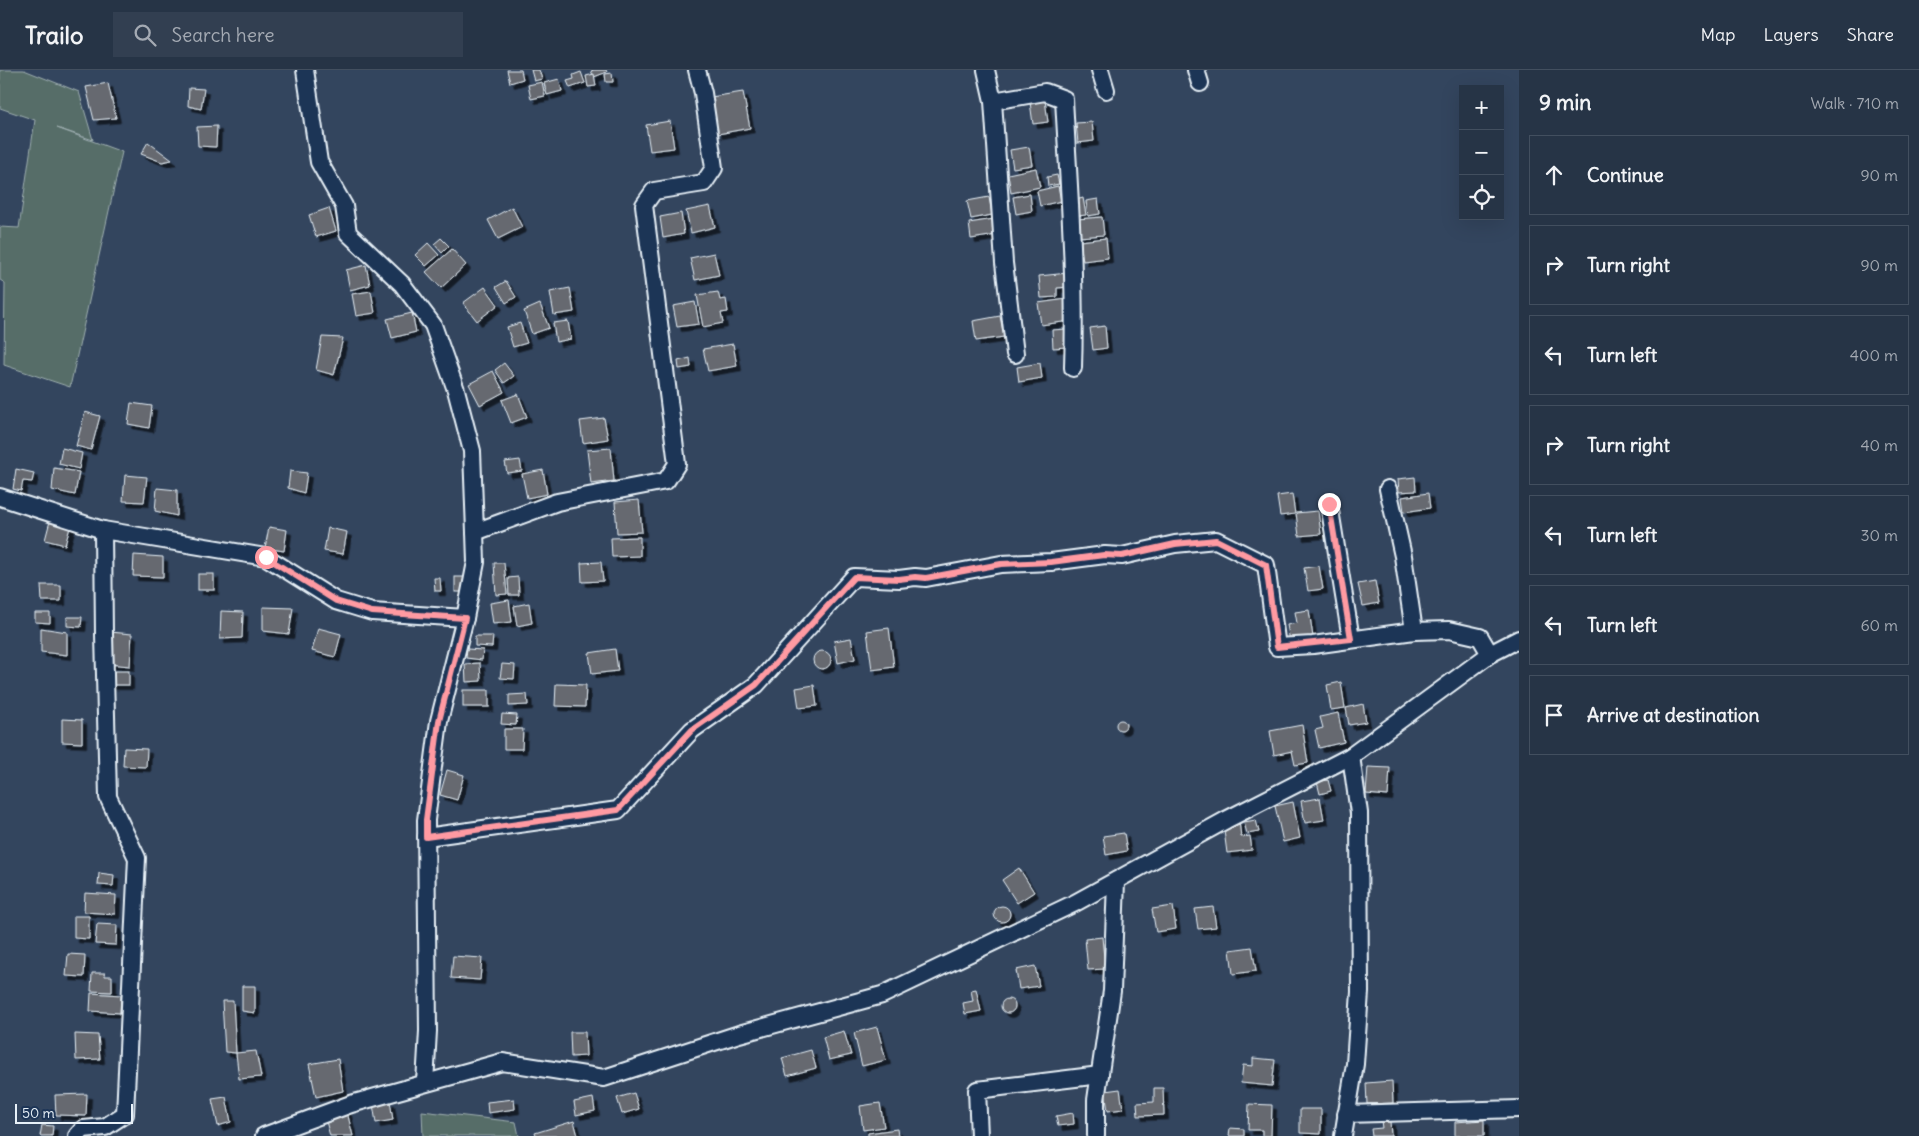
<!DOCTYPE html>
<meta charset="utf-8">
<style>
:root{--surface:#263446;--page:#323f51;--text:#f1f3f6;--muted:#a4aab3;--line:#424f5f}
body{margin:0;font-family:Delius,sans-serif;background:var(--page);color:var(--text)}
.controls{position:absolute;right:15px;top:15px;display:grid;overflow:hidden;border-radius:0px;box-shadow:0 5px 20px #0002}
.controls button{width:45px;height:45px;display:grid;place-items:center;padding:0;border:0;border-bottom:1px solid var(--line);background:var(--surface);color:var(--text);font:25px sans-serif}
.scale{position:absolute;left:15px;bottom:12px;width:118px;box-sizing:border-box;padding-left:5px;border:2px solid #e8f1f8;border-top:0;font-size:14px;line-height:18px;white-space:nowrap;color:#e8f1f8;-webkit-text-stroke:4px #1d3557;paint-order:stroke}
.stop{position:absolute;width:15px;height:15px;margin:-11px;border:4px solid #ff9aa2;border-radius:50%;background:#fff}
.stop.end{background:#ff9aa2;border-color:#fff;box-shadow:0 1px 5px #0008}
.list{margin:0;padding:0;list-style:none}
h2{display:flex;justify-content:space-between;align-items:center;height:65px;margin:0;padding:0 20px;font-size:21px}
h2 small{font-size:16px;font-weight:400;color:var(--muted)}
.list li{display:grid;grid-template-columns:32px 1fr auto;gap:15px;align-items:center;box-sizing:border-box;height:80px;margin:0 10px 10px;padding:0 10px;border:1px solid var(--line);border-radius:0px}
.list b{display:block;font-size:19px;white-space:nowrap}
.list em{font-size:16px;font-style:normal;color:var(--muted)}
.icon{flex:none;width:28px;height:28px;fill:none;stroke:currentColor;stroke-width:2;stroke-linecap:round;stroke-linejoin:round}
.map{position:relative;flex:none;width:1519px;height:1066px;overflow:hidden}
header{display:flex;align-items:center;gap:30px;box-sizing:border-box;height:70px;padding:0 25px;background:var(--surface);border-bottom:1px solid var(--line)}
header strong{font-size:24px}
nav{display:flex;gap:28px;margin-inline-start:auto;font-size:18px}
.search{width:350px;height:45px;background:var(--page);display:flex;align-items:center;gap:12px;box-sizing:border-box;padding:0 18px;border-radius:0px;color:var(--muted);font-size:19px}
main{display:flex}
aside{flex:1;background:var(--surface)}
.map>svg:first-child{display:block}
</style>
<header>
<strong>Trailo</strong>
<div class="search"><svg class="icon" aria-label="search" viewBox="0 0 24 24"><circle cx="10" cy="10" r="6"/><path d="M15 15l6 6"/></svg>Search here</div>
<nav><a>Map</a><a>Layers</a><a>Share</a></nav>
</header>
<main>
<div class="map">
<svg width="1519" height="1066" viewBox="0 0 1519 1066">
<defs>
<filter id="shadow"><feDropShadow dx="4.5" dy="4.5" stdDeviation="0" flood-color="#0009"/></filter>
</defs>
<rect width="100%" height="100%" fill="#33455e"/>
<filter id="ink" filterUnits="userSpaceOnUse"><feTurbulence type="fractalNoise" baseFrequency=".02" numOctaves="2"/><feDisplacementMap in="SourceGraphic" scale="10" xChannelSelector="R" yChannelSelector="G"/><feConvolveMatrix kernelMatrix="1 2 1 2 8 2 1 2 1" color-interpolation-filters="sRGB"/></filter>
<g filter="url(#ink)">
<g fill="#566d68" stroke="#9fafb0">
<path d="M0,0h24l55,22 14,48 -36,-12 65,24 -52,235 -66,-22 1,-82 -5,-3v-53l19,1 16,-108 -35,-12z"/>
<path d="M422,1041l94,11 3,14h-96z"/>
</g>
<g fill="#666970" stroke="#e8f1f8" filter="url(#shadow)">
<path d="M507,0h14l2,9 -13,4z"/>
<path d="M531,0h8l3,9 -8,2z"/>
<path d="M594,0h12l1,2 -13,5 -3,-6z"/>
<path d="M581,2l4,11 -15,5 -3,-7 7,-2 -1,-4z"/>
<path d="M612,3l1,9h-7l-1,-8z"/>
<path d="M594,4l2,12 -8,1 -2,-11z"/>
<path d="M559,9l3,12 -15,4 -3,-12z"/>
<path d="M542,12l3,14 -14,3 -3,-14z"/>
<path d="M108,13l8,35 -22,2 -8,-33z"/>
<path d="M189,18l15,1 -3,20 -13,-3z"/>
<path d="M743,22l7,36 -32,6 -7,-37z"/>
<path d="M1045,30l3,22 -15,2 -3,-22z"/>
<path d="M670,51l4,27 -24,3 -4,-26z"/>
<path d="M1092,52l2,19 -16,2 -2,-20z"/>
<path d="M217,56l-1,21 -18,-1 -1,-19z"/>
<path d="M148,72l24,18 -10,2 -21,-8z"/>
<path d="M1029,77l3,18 -19,3 -3,-18z"/>
<path d="M1036,98l4,19 -29,6 -3,-19z"/>
<path d="M1057,105l2,9 -11,2 -1,-9z"/>
<path d="M1058,116l3,15 -21,5 -3,-15z"/>
<path d="M1030,124l2,17 -16,3 -3,-17z"/>
<path d="M989,127l3,18 -21,4 -4,-18z"/>
<path d="M1083,128l3,17 -8,1 -2,-16z"/>
<path d="M1098,129l2,15 -12,2 -2,-15z"/>
<path d="M710,136l5,21 -24,6 -5,-22z"/>
<path d="M512,137l10,20 -24,12 -10,-19z"/>
<path d="M329,138l7,23 -20,6 -7,-22z"/>
<path d="M681,143l3,21 -21,4 -3,-21z"/>
<path d="M1102,147l2,18 -25,2 -2,-18z"/>
<path d="M994,149l2,16 -25,4 -2,-16z"/>
<path d="M441,168l8,8 -7,7 -8,-9z"/>
<path d="M1106,168l2,20 -25,3 -3,-20z"/>
<path d="M428,173l11,12 -13,11 -11,-11z"/>
<path d="M452,179l14,16 -25,23 -15,-16z"/>
<path d="M714,183l5,22 -24,5 -5,-22z"/>
<path d="M366,195l4,20 -20,5 -4,-20z"/>
<path d="M1068,203l1,14 -12,1v9l-16,1 -2,-22z"/>
<path d="M506,211l10,16 -10,6 -10,-16z"/>
<path d="M485,217l13,18 -21,16 -14,-18z"/>
<path d="M570,218l4,24 -20,3 -4,-23z"/>
<path d="M371,221l4,22 -19,3 -4,-22z"/>
<path d="M718,222l2,8 6,-1 2,13 -7,1 2,10 -20,4 -6,-32z"/>
<path d="M1067,229l3,22 -29,4 -3,-22z"/>
<path d="M695,232l4,22 -22,3 -4,-21z"/>
<path d="M540,234l9,24 -17,6 -8,-23z"/>
<path d="M412,243l4,19 -24,6 -5,-19z"/>
<path d="M1000,246l4,21 -28,4 -3,-20z"/>
<path d="M568,251l3,18 -15,3 -3,-19z"/>
<path d="M520,253l7,20 -14,4 -6,-20z"/>
<path d="M1105,256l2,22 -14,2 -3,-22z"/>
<path d="M1066,259l1,18 -14,1 -1,-18z"/>
<path d="M322,267l21,1 -9,37 -18,-5z"/>
<path d="M733,274l4,22 -29,5 -5,-22z"/>
<path d="M690,288l1,9 -12,2 -1,-8z"/>
<path d="M504,293l10,13 -10,7 -9,-13z"/>
<path d="M1040,293l2,15 -23,4 -2,-15z"/>
<path d="M493,301l11,21 -24,13 -11,-21z"/>
<path d="M518,324l9,23 -16,6 -9,-23z"/>
<path d="M131,333l21,3 -3,22 -21,-4z"/>
<path d="M85,342l15,4 -9,34 -15,-4z"/>
<path d="M604,348l4,21 -25,4 -3,-22z"/>
<path d="M62,378l20,5 -3,16 -20,-5z"/>
<path d="M611,378l3,33 -23,3 -4,-34z"/>
<path d="M520,390l2,11 -15,2 -2,-11z"/>
<path d="M54,398l25,4 -4,23 -23,-5z"/>
<path d="M16,399l18,4 -2,9 -9,-1 -2,10 -8,-2z"/>
<path d="M543,400l4,24 -20,4 -5,-24z"/>
<path d="M290,401l17,2 -3,20 -16,-5z"/>
<path d="M125,405l22,2 -3,25 -21,-1z"/>
<path d="M1415,407l1,14 -17,1 -1,-13z"/>
<path d="M157,418l20,2v26l-22,-5z"/>
<path d="M1428,423l2,15 -26,4 -2,-15z"/>
<path d="M1292,424l3,20 -15,2 -3,-20z"/>
<path d="M639,430l3,32 -25,1 -2,-31z"/>
<path d="M1318,441l3,23 -22,2 -3,-23z"/>
<path d="M50,451l21,3 -6,21 -20,-5z"/>
<path d="M269,457l18,3 -3,21 -19,-3z"/>
<path d="M328,458l19,4 -4,22 -19,-3z"/>
<path d="M640,467v19l-28,1 -1,-19z"/>
<path d="M134,485l29,2v20l-30,-1z"/>
<path d="M601,492l2,19 -21,1 -1,-19z"/>
<path d="M494,493h10l3,31 -11,1z"/>
<path d="M1319,496l4,23 -15,2 -4,-23z"/>
<rect x="198" y="504" width="16" height="16"/>
<rect x="455" y="507" width="10" height="15"/>
<path d="M518,507l1,18h-10l-1,-17z"/>
<path d="M434,508h6l1,13h-6z"/>
<path d="M1375,511l4,22 -16,3 -5,-22z"/>
<path d="M41,515h20v16h-19z"/>
<path d="M509,530l3,22 -19,2 -3,-21z"/>
<path d="M529,533l3,20 -15,3 -3,-20z"/>
<path d="M263,537l30,1 -4,26 -26,-3z"/>
<path d="M1309,540l4,27 -23,4 -3,-16 10,-2 -2,-11z"/>
<path d="M221,541l22,1 -1,26 -22,1z"/>
<path d="M35,543h15v10l-15,-1z"/>
<path d="M67,547h15l-1,10 -14,-1z"/>
<path d="M41,558l26,4v23l-26,-3z"/>
<path d="M318,558l23,6 -6,23 -23,-6z"/>
<path d="M889,558l5,39 -22,3 -5,-39z"/>
<path d="M110,562l22,2 -2,32 -22,-2z"/>
<path d="M475,566h18l-1,11 -17,-1z"/>
<path d="M851,568l4,21 -17,4 -4,-22z"/>
<path d="M467,579l16,1 -1,10 -16,-2z"/>
<path d="M615,579l3,22 -26,3 -3,-21z"/>
<circle cx="822" cy="590" r="9"/>
<path d="M480,593l1,18 -15,1 -1,-18z"/>
<path d="M502,594l13,1 -1,14 -14,-1z"/>
<rect x="109" y="601" width="20" height="14"/>
<path d="M1341,612l4,26 -14,2 -4,-25z"/>
<path d="M556,614l30,1 -1,22 -30,-1z"/>
<path d="M814,615l3,21 -18,2 -3,-20z"/>
<rect x="463" y="620" width="26" height="17"/>
<path d="M527,624l1,11 -19,1v-11z"/>
<path d="M1363,634l3,18 -17,3 -3,-17z"/>
<path d="M1338,643l6,29 -25,6 -4,-18 8,-2 -3,-11z"/>
<path d="M502,644l15,1 -1,10 -15,-1z"/>
<path d="M62,649l20,1v23l-20,-1z"/>
<circle cx="1121" cy="655" r="5"/>
<path d="M1302,655l6,38 -13,2 -3,-14 -18,4 -4,-24z"/>
<path d="M504,659h19l-1,20h-18z"/>
<path d="M124,678l23,1 -1,18 -23,-1z"/>
<path d="M1368,697l22,1 -2,28 -22,-2z"/>
<path d="M447,700l17,5 -7,25 -17,-5z"/>
<path d="M1328,710l3,11 -11,3 -3,-12z"/>
<path d="M1320,728l4,22 -19,3 -4,-22z"/>
<path d="M1293,732l7,36 -17,4 -8,-36z"/>
<path d="M1256,750l3,12 -12,2 -3,-12z"/>
<path d="M1239,751l2,16 9,-1 2,14 -25,3 -4,-30z"/>
<path d="M1124,763l3,18 -21,4 -3,-19z"/>
<path d="M1019,798l15,24 -17,11 -15,-23z"/>
<path d="M99,803l15,2 -1,11 -15,-1z"/>
<path d="M85,823l31,2 -1,19 -31,-2z"/>
<path d="M1173,836l3,23 -20,3 -4,-23z"/>
<circle cx="1002" cy="844" r="8"/>
<path d="M1213,837l3,20 -18,2 -3,-20z"/>
<path d="M74,846h15v23l-15,-1z"/>
<path d="M97,854l20,1 -1,20 -21,-1z"/>
<path d="M1102,867l3,32 -17,1 -3,-31z"/>
<path d="M1252,877l4,24 -23,3 -3,-24z"/>
<path d="M68,884l17,1 -1,22 -18,-1z"/>
<path d="M453,886l29,2 -2,22 -29,-2z"/>
<path d="M1035,896l4,20 -20,3 -3,-19z"/>
<path d="M92,903h13v3h7v16l-21,-1z"/>
<path d="M242,916h13v27l-13,-2z"/>
<path d="M976,919l5,22 -16,3 -2,-11 10,-2 -2,-11z"/>
<path d="M91,923l30,2 -1,18 -30,-2z"/>
<circle cx="1008" cy="936" r="7"/>
<path d="M222,931h11l3,52 -11,-1z"/>
<path d="M877,957l9,33 -24,6 -8,-33z"/>
<path d="M844,961l7,24 -22,5 -6,-23z"/>
<path d="M570,962h15l1,24 -15,1z"/>
<path d="M75,964l23,1 2,24 -24,1z"/>
<path d="M811,980l5,18 -29,8 -5,-18z"/>
<path d="M256,981l5,26 -22,2 -3,-26z"/>
<path d="M1253,988l22,2 -3,26 -31,-3 2,-18 10,1z"/>
<path d="M338,989l5,32 -27,6 -7,-33z"/>
<path d="M1392,1011l1,22 -26,1 -1,-21z"/>
<path d="M1154,1018h9l1,27 -26,1 -1,-13 17,-1z"/>
<path d="M1120,1019l3,20 -15,2 -3,-20z"/>
<path d="M634,1023l5,16 -17,5 -5,-16z"/>
<path d="M87,1024l-1,22 -30,-1 -1,-20z"/>
<path d="M226,1027l5,25 -13,4 -6,-27z"/>
<path d="M593,1028l2,13 -19,4 -2,-13z"/>
<path d="M514,1029l1,10 -27,4 -1,-11z"/>
<path d="M390,1031l3,19 -17,3 -3,-19z"/>
<path d="M880,1033l4,24 -21,3 -3,-24z"/>
<path d="M1249,1034l23,1 -1,31h-9v-6h-14z"/>
<path d="M346,1038l7,28h-23l-6,-22z"/>
<path d="M1300,1039h21v25l-21,-1z"/>
<path d="M1073,1043l1,11 -16,2 -2,-10z"/>
<path d="M1484,1050v16h-29v-14z"/>
<path d="M574,1051l4,15h-42l-1,-3z"/>
<path d="M1381,1051h9l1,15h-19l-1,-7 11,-1z"/>
<path d="M42,1055l11,1 -1,10h-12z"/>
<path d="M1230,1058l14,1v7h-15z"/>
<path d="M897,1059l1,7h-30v-3z"/>
</g>
<g fill="none" stroke-linecap="round" stroke-linejoin="round">
<g stroke="#e8f1f8" stroke-width="20">
<g id="minor">
<path d="M986,0l7,31 11,162 11,91"/>
<path d="M1100,0l6,20"/>
<path d="M1196,0l4,13"/>
<path d="M993,31l52,-9 19,7c5,90 12,180 9,269"/>
<path d="M1388,419l15,67 11,75"/>
<path d="M0,427l103,33 163,27 70,44 36,11 93,6 11,-56 -1,-30 -3,-81 -16,-61 -23,-65 -31,-41 -54,-51 -4,-27 -25,-44 -14,-92"/>
<path d="M1329,434l22,135"/>
<path d="M475,462l82,-30 109,-21 11,-17 -33,-259 10,-14 50,-8 10,-15 -11,-75 -6,-23"/>
<path d="M426,767l192,-27 74,-80 64,-45 98,-108 45,2 16,-2 11,1 75,-14 50,-2 54,-7 17,1 53,-12 41,-4 50,25 11,82 36,-2 101,-14 35,-1 31,7 10,17"/>
<path d="M425,1013l3,-52 -2,-211 13,-99 26,-103"/>
<path d="M1346,1044l173,-5"/>
<path d="M77,1066l6,-7 22,-2 20,-13 12,-256 -29,-61 -4,-163 -1,-104"/>
<path d="M264,1066l87,-32 151,-42 102,16 135,-44 143,-39 193,-92 151,-83 125,-64 139,-102 29,-15"/>
<path d="M979,1066l-2,-46 123,-15"/>
<path d="M1096,1066v-36l16,-109 4,-110"/>
<path d="M1343,1066l12,-72 5,-72 -1,-179 -8,-57"/>
</g>
</g>
<use href="#minor" stroke="#1d3557" stroke-width="16"/>
</g>
</g>
<g fill="none" stroke-linecap="round" stroke-linejoin="round" filter="url(#ink)">
<path stroke="#ff9aa2" stroke-width="6" d="M266,487l70,44 36,11 93,6 -26,103 -13,99v17l192,-27 74,-80 64,-45 98,-108 45,2 16,-2 11,1 75,-14 50,-2 53,-7 18,1 53,-12 41,-4 50,25 11,82 74,-8 -22,-135"/>
</g>
</svg>
<div class="controls">
<button>+</button>
<button>−</button>
<button><svg class="icon" aria-label="locate" viewBox="0 0 24 24"><circle cx="12" cy="12" r="6"/><path d="M12 2v4M12 18v4M2 12h4M18 12h4"/></svg></button>
</div>
<div class="scale">50 m</div>
<div class="stop" style="left:266px;top:487px"></div>
<div class="stop end" style="left:1329px;top:434px"></div>
</div>
<aside>
<h2>9 min<small>Walk · 710 m</small></h2>
<ul class="list">
<li><svg class="icon" aria-label="ahead" viewBox="0 0 24 24"><path d="M12 20V5M6 11l6-6 6 6"/></svg><div><b>Continue</b></div><em>90 m</em></li>
<li><svg class="icon" aria-label="right" viewBox="0 0 24 24"><path d="M7 20v-9h11M14 6l5 5-5 5"/></svg><div><b>Turn right</b></div><em>90 m</em></li>
<li><svg class="icon" aria-label="left" viewBox="0 0 24 24"><path d="M17 20v-9H6M10 6l-5 5 5 5"/></svg><div><b>Turn left</b></div><em>400 m</em></li>
<li><svg class="icon" aria-label="right" viewBox="0 0 24 24"><path d="M7 20v-9h11M14 6l5 5-5 5"/></svg><div><b>Turn right</b></div><em>40 m</em></li>
<li><svg class="icon" aria-label="left" viewBox="0 0 24 24"><path d="M17 20v-9H6M10 6l-5 5 5 5"/></svg><div><b>Turn left</b></div><em>30 m</em></li>
<li><svg class="icon" aria-label="left" viewBox="0 0 24 24"><path d="M17 20v-9H6M10 6l-5 5 5 5"/></svg><div><b>Turn left</b></div><em>60 m</em></li>
<li><svg class="icon" aria-label="arrive" viewBox="0 0 24 24"><path d="M6 21V4h12l-3 4 3 4H6"/></svg><div><b>Arrive at destination</b></div></li>
</ul>
</aside>
</main>
